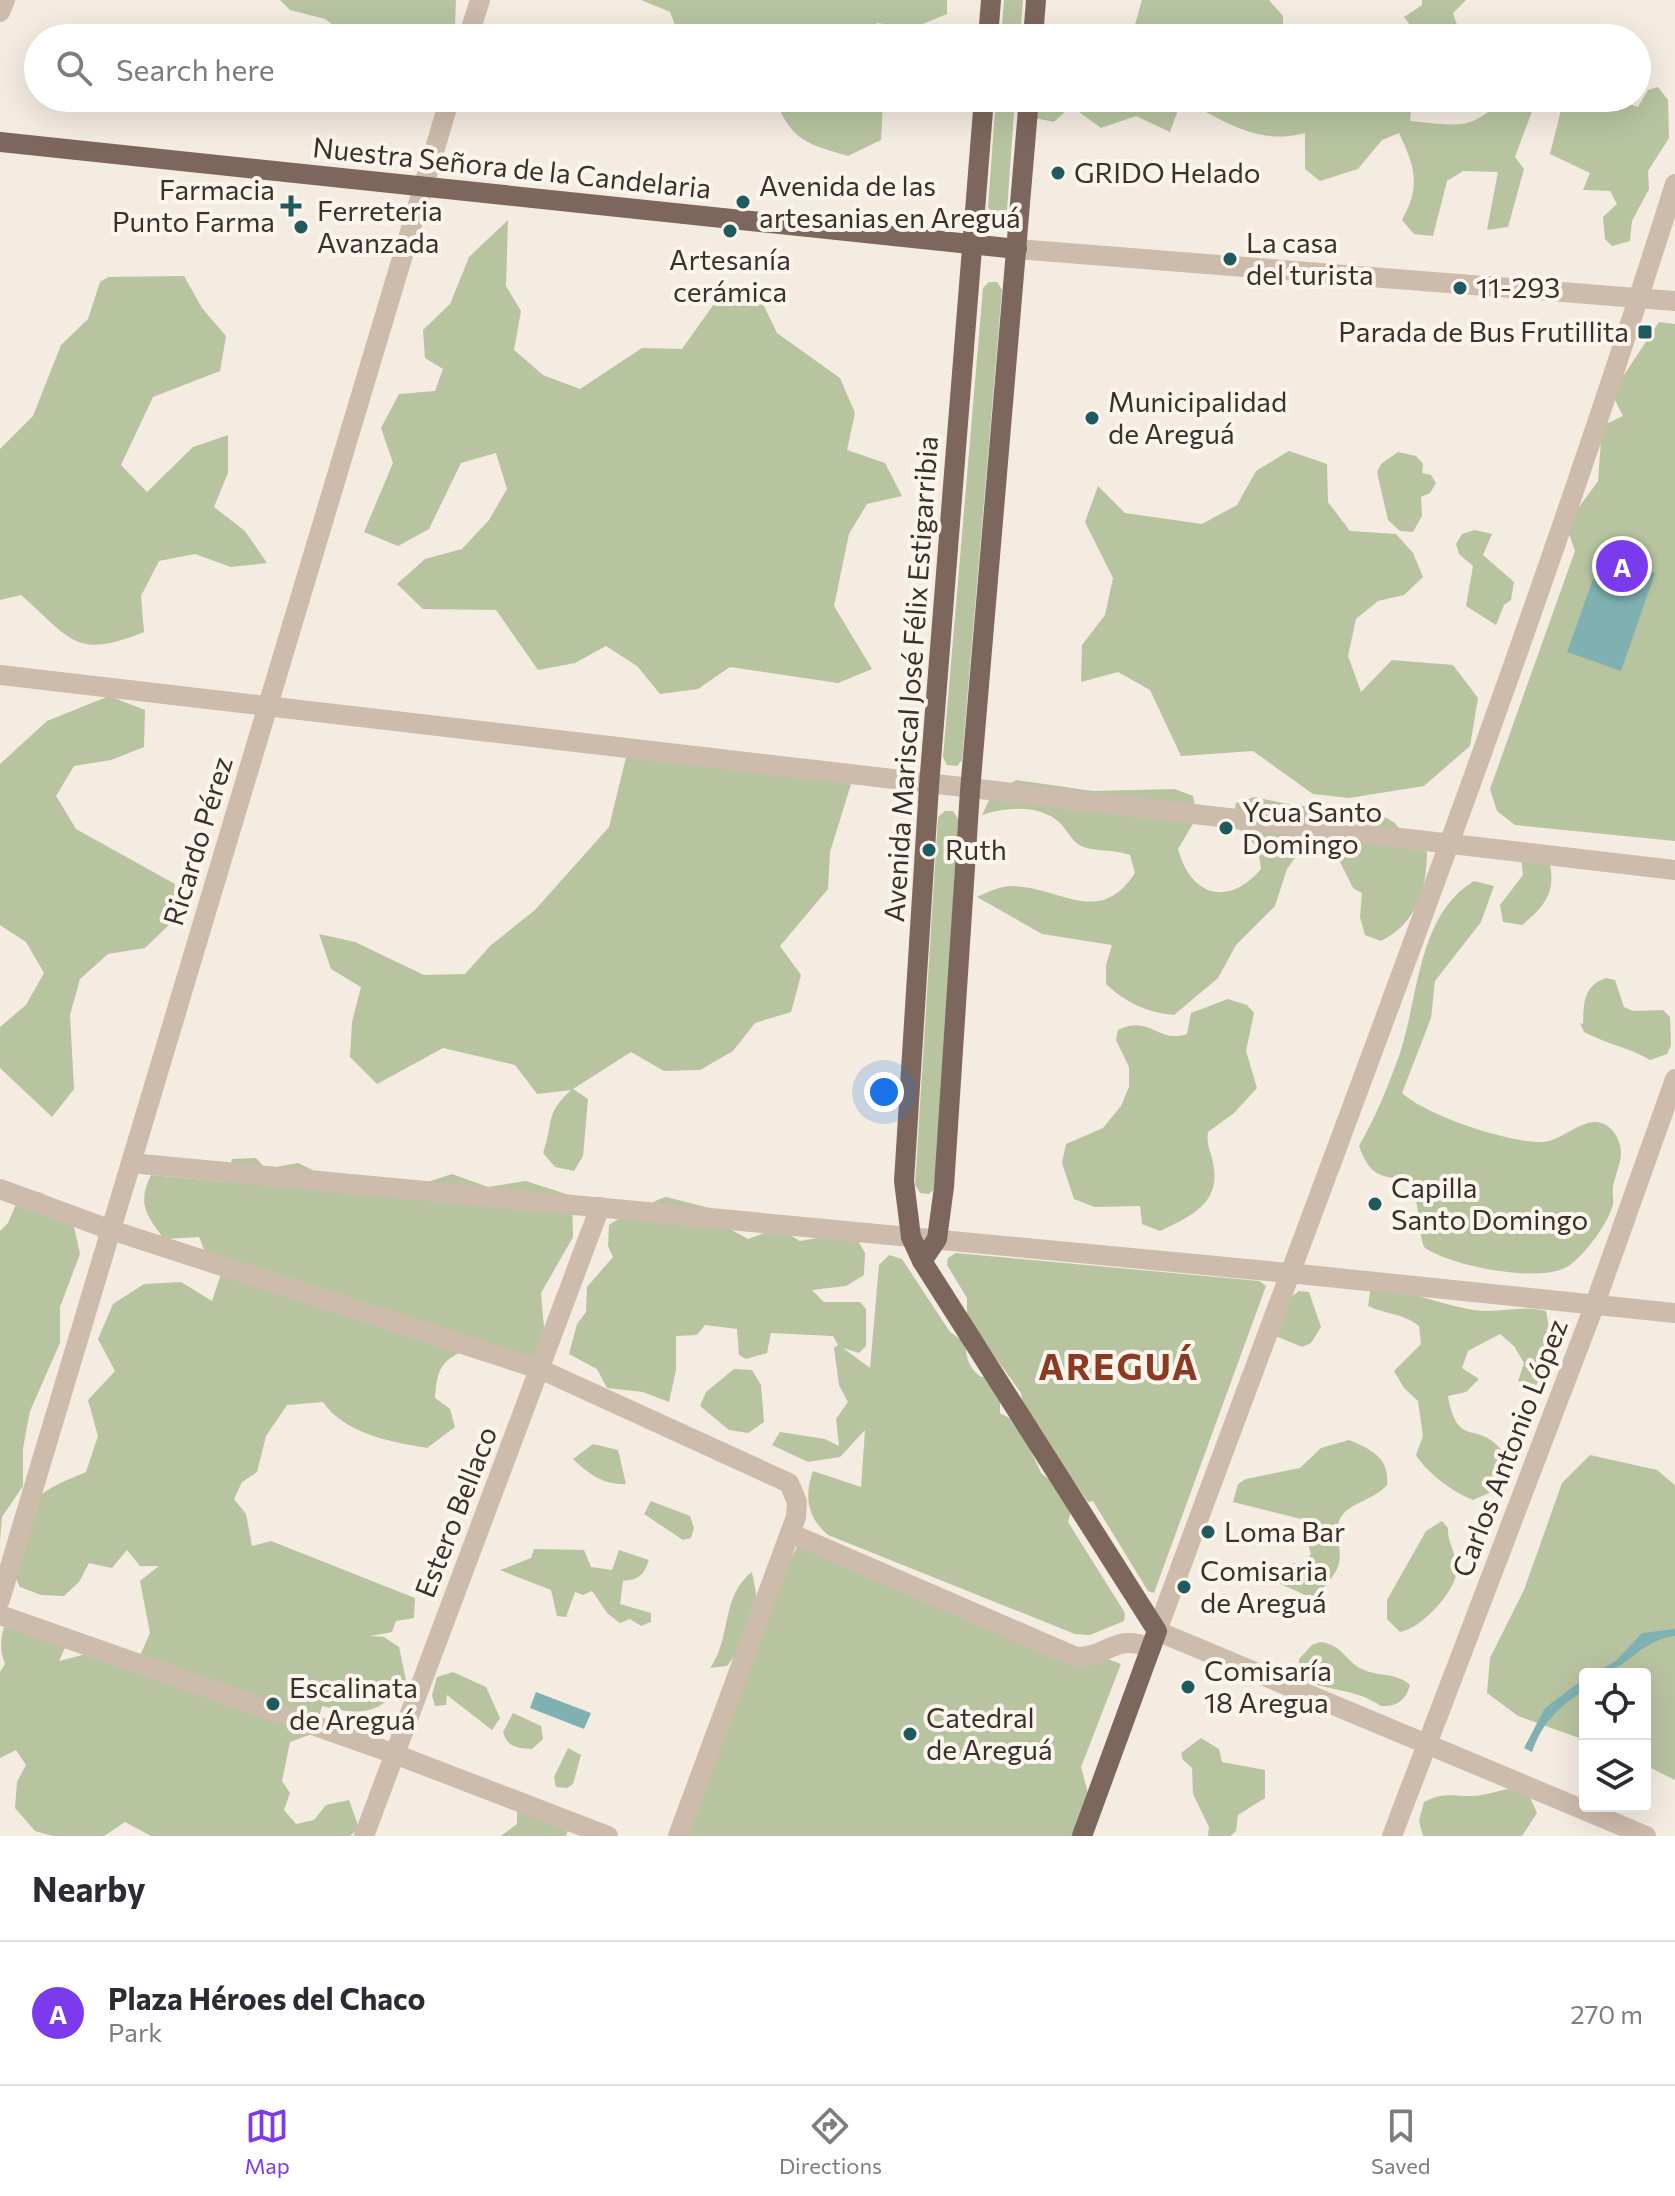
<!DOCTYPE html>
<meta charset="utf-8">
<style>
:root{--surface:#fff;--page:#f2f2f3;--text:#2b2b33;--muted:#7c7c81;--line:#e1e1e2;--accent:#7c3aed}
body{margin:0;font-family:Commissioner,sans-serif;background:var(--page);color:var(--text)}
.controls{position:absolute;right:24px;bottom:24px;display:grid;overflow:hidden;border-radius:8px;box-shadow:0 8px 32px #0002}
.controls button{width:72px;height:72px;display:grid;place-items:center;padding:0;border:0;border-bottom:2px solid var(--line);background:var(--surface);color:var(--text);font:40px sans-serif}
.you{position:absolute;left:884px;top:1092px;width:28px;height:28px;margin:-20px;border:6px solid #fff;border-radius:50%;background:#1a73e8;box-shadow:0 0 0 12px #1a73e833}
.badge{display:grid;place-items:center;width:52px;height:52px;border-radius:50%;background:var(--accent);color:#fff;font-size:26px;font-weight:700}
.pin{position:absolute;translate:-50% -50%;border:4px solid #fff;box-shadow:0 2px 8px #0006}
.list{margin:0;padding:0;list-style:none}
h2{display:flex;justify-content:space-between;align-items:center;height:104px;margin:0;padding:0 32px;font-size:34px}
h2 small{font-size:26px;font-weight:400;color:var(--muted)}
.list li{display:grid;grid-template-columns:52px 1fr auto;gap:24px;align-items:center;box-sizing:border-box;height:144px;padding:0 32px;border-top:2px solid var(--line)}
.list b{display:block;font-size:30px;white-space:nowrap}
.list p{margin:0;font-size:26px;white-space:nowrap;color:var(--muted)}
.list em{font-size:26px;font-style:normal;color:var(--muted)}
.icon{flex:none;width:44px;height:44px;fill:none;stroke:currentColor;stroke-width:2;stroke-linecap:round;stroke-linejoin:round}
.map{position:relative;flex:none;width:1675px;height:1836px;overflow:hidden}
.search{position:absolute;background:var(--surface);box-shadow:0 8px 32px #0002;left:24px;right:24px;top:24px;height:88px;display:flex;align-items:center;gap:20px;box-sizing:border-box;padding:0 28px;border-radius:44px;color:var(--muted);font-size:30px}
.sheet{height:248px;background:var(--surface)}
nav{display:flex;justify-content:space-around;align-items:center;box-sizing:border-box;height:112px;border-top:2px solid var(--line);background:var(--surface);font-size:22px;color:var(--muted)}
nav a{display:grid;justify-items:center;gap:4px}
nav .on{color:var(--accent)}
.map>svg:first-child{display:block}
</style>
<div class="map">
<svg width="1675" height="1836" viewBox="0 0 1675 1836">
<rect width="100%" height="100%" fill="#f4ebe1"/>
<g fill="#b8c4a0">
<path d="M280,0h176l-1,26 -20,12h-85l-25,-19 -35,-9z"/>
<path d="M641,0h306v14l-34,14 -36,-5 -17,15h-114l-5,-3 -1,3h-60l-10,-26z"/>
<path d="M1004,0h19l-3,38h-19z"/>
<path d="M1142,0h127l14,16v22h-152z"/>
<path d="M1422,0h44l-13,13 6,18 -2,7h-37l-16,-21 18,-12z"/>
<path d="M1658,87l10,13 1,38 -21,33 1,18 -17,32 -2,20 -18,5 -7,-7 -2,-22 14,-13 -7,-13 -27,-1 7,-17 -40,-19 14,-56h24l3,12 29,-9 18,6 10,-17z"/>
<path d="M775,98h99l9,5 -2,37 -33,16c-41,-12 -58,-16 -73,-58z"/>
<path d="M996,98h19l-8,112 -7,5 -8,-1 -4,-7z"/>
<path d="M1040,98h372l-2,23c16,1 35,5 51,3 30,-3 42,-39 73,-18l-19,51 9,12 -16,58 -21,3 11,-58 -35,-1 -16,10 -14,55 -19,-2 -12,-14c19,-34 13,-53 -3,-87l-17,7 -24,29 -38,12 -15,-12v-36c-47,13 -83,-13 -123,-34l-12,33 -34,-16 -35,12 -30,-22 -17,16 -19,-4z"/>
<path d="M508,220l-2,66 15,25 -7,39 29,25 37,14 62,-41 40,1 44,-62 35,13 16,33 63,45 15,35 -8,37 38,13 17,33 -35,8 -18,30 -15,72 38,63 -34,14 -108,-16 -32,22 -38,5 -23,-28 -31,-20 -31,17 -37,7 -42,-60 -73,-1 -26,-25 28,-25 37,-10 27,-29 18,-31 -11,-36 -35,10 -32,66 -31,17 -34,-14 29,-69 -12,-35 18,-34 36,-3 8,-22 -18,-11 -2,-28 27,-26 19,-47z"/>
<path d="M184,276l18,32 24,28 -6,35 -67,26 -32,68 26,27 46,-45 35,-12v38l-14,34 31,24 22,32 -36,4 -36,-13 -36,7 -18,35 3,36c-69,28 -73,7 -123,-37l-21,5v-151l33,-33 28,-71 27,-26 12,-37 8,-5z"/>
<path d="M989,282h8l5,8 -40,470 -5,6 -10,-1 -4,-8 40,-469z"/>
<path d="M1659,322l16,2v517l-160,-16 -18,-14 -7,-22 85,-238 -9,-26 32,-44 4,-55 21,-10 -8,-16 5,-19z"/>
<path d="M1289,451l38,13 1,38 22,29 46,3 17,19 10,24 -19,18 -26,6 -22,18 -8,37 13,36 31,-32 61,5 25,33 -8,48 -46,40 -75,12 -36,-4 -60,-43 -72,5 -31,-66 -32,-18 -37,10 1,-37 23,-30 8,-37 -28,-56 13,-36 27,27 77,11 35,-19 19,-34z"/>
<path d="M1398,452l18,4 7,8 -1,9 9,2 5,8 -6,10 -9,4 1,19 -9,16 -13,-1 -12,-11 -11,-48 4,-8z"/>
<path d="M1475,530l17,4 -9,21 31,27 -3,18 -7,5 -8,20 -30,-19 7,-40 -14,-12 -3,-10 6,-10z"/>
<path d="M109,696l36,14 -1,37 -33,13 -37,6 -18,30 20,33 99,55 -4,39 -26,25 -37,6 -28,25 -10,36 4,74 -22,28 -52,-49v-41l26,-22 18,-32 -18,-31 -26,-17v-161l47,-43z"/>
<path d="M627,753l225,28 -22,71 -2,37 -48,57 21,29 -10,37 -36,11 -22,28 -33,19 -36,1 -33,-19 -58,37 15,10 -5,57 -9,15 -19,-4 -12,-14c11,-31 1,-38 28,-63l-34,4 -22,-29 -72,-17 -66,36 -27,-27 2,-35 9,-35 -30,-18 -12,-35 36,8 69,33 41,-1 25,-28 45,-36 74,-83z"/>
<path d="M1016,780l77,11 82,-2 18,7 4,21 -19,32c13,48 51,58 83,20l-3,-21 -26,-26 4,-19 18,-6 38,8 86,8 17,10 12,17 20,12c0,37 -11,72 -46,89l-16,-6 -5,-18 2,-24 -9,-5 -17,-34 -37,-2 -12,17 -12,37 -39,39 -18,33 -44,37c-27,-2 -49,-13 -68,-31v-19l6,-20 -70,-11 -65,-37c11,-5 23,-11 35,-11 50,1 87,42 123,-13l-5,-18c-17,-6 -28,-3 -43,-7 -14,-3 -18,-16 -27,-25 -20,-19 -54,-16 -78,-8l8,-17z"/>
<path d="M945,811h8l5,8 -22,368 -7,7 -9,-1 -5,-8 23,-368z"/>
<path d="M1545,847c13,37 7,54 -23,78l-19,-3 -3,-17 23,-30 -2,-18z"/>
<path d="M1474,881l20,5 -13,36 -46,59 -4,37 -29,75c23,22 109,51 142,49 23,-2 50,-38 71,-8 13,19 1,35 -2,53 -1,6 1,13 0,18 -6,20 -27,48 -43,60 -26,20 -121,1 -146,-18 -6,-17 -3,-39 -12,-55 -15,-27 -37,1 -53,-46 16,-28 29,-59 40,-90 20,-58 18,-141 75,-175z"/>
<path d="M1606,978l9,2 9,27 9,4 30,-1 7,7 1,28 -4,9 -17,6c-22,-13 -44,-16 -66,-28l-4,-9 3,1c1,-21 0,-38 23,-46z"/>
<path d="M1228,999l19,6 7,8 -8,38 11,37 -23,25 -26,19c-2,13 3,19 5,31 9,41 -24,54 -53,68l-18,-7 -2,-18 -45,1 -21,-8 -12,-36 4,-19 37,-16 18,-22 8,-19v-20l-13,-27 2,-10c32,-16 40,14 69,4l4,-21z"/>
<path d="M256,1158l10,11 32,-6 66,32 25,-15 17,9 46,-15 36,13 38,-6 46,15 1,41 -32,56 4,46 -9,16 -21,13 -51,-17c-25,10 -27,22 -29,47l15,11 5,18 -28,21c-36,-6 -82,-14 -104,-46l-36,3 -21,31 -9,36 -15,10 -8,17 12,15 6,32 19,-5 144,57 -1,20 -18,3 -4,11 -22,4 14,1 15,10 7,33c-26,35 -44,36 -84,26l-7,27 -25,9 -8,39 8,12 -6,17 12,14 18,-4 12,-15 23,-5 10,28 -9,8h-199l-26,-14 -21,14h-51l-18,-5 -20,-23 2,-26 9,-17 -10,-15 -16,8v-86l5,-8c-5,-13 -5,-23 -1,-37l64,14 -9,20 43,-11 33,17 15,-34 -10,-52 19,-15h-19l-13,-16 -15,18 -23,-5 -10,19 -15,14 -23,-1 -21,-8 -13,-28c18,-57 23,-64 79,-87l12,-36 -10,-36 27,-29 -17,-32 15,-35 31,-20 37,-2 31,19 12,-36 -18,-11 -7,-17 -35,2c-18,-24 -27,-35 -13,-64l75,7 6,-23z"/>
<path d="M23,1188l19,5 30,25 8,36 -20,53v36l-30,68 -7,37v38l-21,31 -2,23v-309l8,-8z"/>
<path d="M666,1197l55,14 7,17 20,11 30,-11 22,13 53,-9 12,21 -1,22 -18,11 -34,4 12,12h36l6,7v37l-7,7 -16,-5 27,20 9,-103 10,-10 13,4 48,73 16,11c-1,14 3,25 15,34l19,-1v37l18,10 23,50 19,15 13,17 -5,17 57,91 -1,8 -34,14 -15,-1 -247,-99c-21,-18 -24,-39 -15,-64l48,16 4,-57 -25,27 -32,5 -36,-17 8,-13 45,7 14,7 -3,-27 12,-17 -9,-17 -5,-37 4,-3 -5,-9 -62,-3 -4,20 -21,6 -7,-4 -2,-26 -32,-4 -8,10 -21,1v34l-7,32 -26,-10 -36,-4 -10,-19 -28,-15 8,-30 9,-12 1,-25 26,-30 -5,-11 1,-21c12,-9 20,-9 32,-15 10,-5 13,-10 25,-13z"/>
<path d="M956,1253l303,28 7,5 -112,307 -6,-2 -55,-90 -5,1 -64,-91 -3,-18 -54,-75v-20l-20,-33 1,-7z"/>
<path d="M1371,1287c35,3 66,16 102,23 25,4 48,-5 73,1 6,34 10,45 -10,74l-18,-4 6,-18 -10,-17 -14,-12 -32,17 -6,17 17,11 -13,13 -18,4c9,51 26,26 50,50 6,6 8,16 10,24l-19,23 -16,7c-20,-8 -46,-27 -57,-45l7,-19 -5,-35 -14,-13 -10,-17 27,-27 -2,-18c-16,-13 -32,-11 -51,-20z"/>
<path d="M1299,1291l10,1 12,35 -10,16 -9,4 -26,-11 15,-39z"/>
<path d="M734,1369l18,1 9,15 3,37 -16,11 -19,-3 -29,-24 6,-14z"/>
<path d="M1349,1440c22,9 41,18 38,45 -12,14 -31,16 -43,28 -15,16 2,38 -7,56 -5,10 -16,22 -25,29l-36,-16 -9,-17 37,-2 7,-9 -10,-35 -68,-17 5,-18 8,-5 54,-11 21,-20z"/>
<path d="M593,1444l25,6 8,34c-23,1 -37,-10 -53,-25z"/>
<path d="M1590,1455l67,15 18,15v295l-30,-15v-91h-60v66l-67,-24 -31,-23 3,-35 34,-68 38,-107z"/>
<path d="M651,1501l39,15 4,12 -3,10 -8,2 -39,-26z"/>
<path d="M1442,1521l6,7c-1,14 9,26 9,42 -1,21 -36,59 -57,62l-13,-13v-19l39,-69z"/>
<path d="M799,1542l322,122 -40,103 8,30 -7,39h-396l69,-207 -28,37 -17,2c22,-30 10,-71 42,-96l7,37c12,-24 31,-43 40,-67z"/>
<path d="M534,1549l50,1 7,17 21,3 7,-20 30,10c-6,16 -9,19 -26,21l-3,23 31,9v9l-10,4 -11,-7 -10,4 -12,-9 -16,-23 -9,4 -8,-3 -9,25 -9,-1 -6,-26 -51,-20 31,-12z"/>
<path d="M1320,1642c22,2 25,19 42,27 15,8 35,3 48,16 -4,15 -13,22 -29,21 -28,-19 -55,-14 -82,-28v-19l13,-14z"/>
<path d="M453,1672l33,15 14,31 -8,12 -45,-35 -1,10 -11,1 -3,-11 5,-18z"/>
<path d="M513,1713l28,13 2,13 -11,10c-15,-1 -24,-1 -29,-17z"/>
<path d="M1201,1738l18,11 3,13 43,8v28l-27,17 -2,16 -6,5h-22l1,-9 -16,-33 -1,-26 -9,-8 -2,-7z"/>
<path d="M568,1748l13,7 -8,29 -6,4 -11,-1 -2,-10z"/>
<path d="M1510,1789l19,6 8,18 -15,23h-99l-4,-15 5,-19c18,-10 28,-6 46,-6 13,1 27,-6 40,-7z"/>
<path d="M517,1806l52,21 -3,9h-65l16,-12z"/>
</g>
<g fill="#7fb0b2">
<path d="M1602,554l53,19 -34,98 -54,-19z"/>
<path d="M1675,1629v7c-37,4 -49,38 -83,38l24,-13 26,-28z"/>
<path d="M1585,1678v12c-26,16 -43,33 -53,62l-8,-4 21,-40z"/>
<path d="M536,1692l55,21 -7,16 -54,-21z"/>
</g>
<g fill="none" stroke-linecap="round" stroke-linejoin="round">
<g stroke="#cdbbac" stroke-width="20">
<path d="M0,12l5,-12"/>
<path d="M468,38l12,-38"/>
<path d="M1017,249l658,52"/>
<path d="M0,675l1675,195"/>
<path d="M131,1163l1158,110 386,40"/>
<path d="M0,1189l111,41 431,140 247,113 8,19 -1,15 -118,319"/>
<path d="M790,1533l286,124c33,0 38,-24 75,-9"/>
<path d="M0,1600l450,-1502"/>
<path d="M0,1615l392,138 216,83"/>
<path d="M364,1836l236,-629"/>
<path d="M1392,1836l203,-532 80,-225"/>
<path d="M1646,1836l-489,-205c177,-480 364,-958 518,-1447"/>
</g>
<g stroke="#7d675c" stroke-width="20">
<path d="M988,38l3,-38"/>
<path d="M1033,38l3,-38"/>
<path d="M984,98l-55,688 -25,395 7,56 11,24 15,-22 7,-52 26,-396 59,-693"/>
<path d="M0,142l1017,107"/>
<path d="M922,1261l235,370 -75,205"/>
</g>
</g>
<g fill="#1f5a5e" stroke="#fbf5ee" stroke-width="3">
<circle cx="1058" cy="173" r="8"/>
<circle cx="743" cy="202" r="8"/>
<path d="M287 194h8v8h8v8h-8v8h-8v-8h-8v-8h8z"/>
<circle cx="301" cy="227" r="8"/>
<circle cx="730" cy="231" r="8"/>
<circle cx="1230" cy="259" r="8"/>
<circle cx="1460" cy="288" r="8"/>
<rect x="1637" y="324" width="16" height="16" rx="4"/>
<circle cx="1092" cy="418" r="8"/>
<circle cx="1226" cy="828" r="8"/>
<circle cx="929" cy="850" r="8"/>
<circle cx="1375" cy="1204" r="8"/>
<circle cx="1208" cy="1532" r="8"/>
<circle cx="1184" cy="1587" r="8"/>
<circle cx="1188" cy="1687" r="8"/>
<circle cx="273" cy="1704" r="8"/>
<circle cx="910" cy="1734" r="8"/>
</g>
<g text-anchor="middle" stroke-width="8" stroke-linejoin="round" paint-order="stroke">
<g font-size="28" fill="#3b302b" stroke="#fbf5ee">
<text transform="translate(512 168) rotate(6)" y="10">Nuestra Señora de la Candelaria</text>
<text transform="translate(911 679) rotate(-86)" y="10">Avenida Mariscal José Félix Estigarribia</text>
<text transform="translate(198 841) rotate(-73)" y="10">Ricardo Pérez</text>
<text transform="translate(1510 1448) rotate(-69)" y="10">Carlos Antonio López</text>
<text transform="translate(456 1512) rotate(-69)" y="10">Estero Bellaco</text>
</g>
<g font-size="28" fill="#3b302b" stroke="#fbf5ee" text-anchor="start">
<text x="1074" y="183">GRIDO Helado</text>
<text x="759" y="196">Avenida de las<tspan x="759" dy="32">artesanias en Areguá</tspan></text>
<text x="275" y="200" text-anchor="end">Farmacia<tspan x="275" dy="32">Punto Farma</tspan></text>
<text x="317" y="221">Ferreteria<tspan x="317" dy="32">Avanzada</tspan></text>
<text x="1246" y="253">La casa<tspan x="1246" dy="32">del turista</tspan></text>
<text x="730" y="270" text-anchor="middle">Artesanía<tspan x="730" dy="32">cerámica</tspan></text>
<text x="1476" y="298">11-293</text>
<text x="1629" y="342" text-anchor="end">Parada de Bus Frutillita</text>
<text x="1108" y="412">Municipalidad<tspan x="1108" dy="32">de Areguá</tspan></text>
<text x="1242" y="822">Ycua Santo<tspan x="1242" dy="32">Domingo</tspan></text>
<text x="945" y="860">Ruth</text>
<text x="1391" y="1198">Capilla<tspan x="1391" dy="32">Santo Domingo</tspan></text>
<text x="1224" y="1542">Loma Bar</text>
<text x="1200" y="1581">Comisaria<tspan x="1200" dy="32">de Areguá</tspan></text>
<text x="1204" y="1681">Comisaría<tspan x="1204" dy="32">18 Aregua</tspan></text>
<text x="289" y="1698">Escalinata<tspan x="289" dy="32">de Areguá</tspan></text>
<text x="926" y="1728">Catedral<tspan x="926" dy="32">de Areguá</tspan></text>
</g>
<g font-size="36" font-weight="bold" letter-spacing="2" fill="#8c3b22" stroke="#fbf5ee">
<text x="1119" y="1380">AREGUÁ</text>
</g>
</g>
</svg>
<div class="controls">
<button><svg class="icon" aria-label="locate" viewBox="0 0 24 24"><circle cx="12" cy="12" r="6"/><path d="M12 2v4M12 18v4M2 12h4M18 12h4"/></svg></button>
<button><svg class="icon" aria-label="layers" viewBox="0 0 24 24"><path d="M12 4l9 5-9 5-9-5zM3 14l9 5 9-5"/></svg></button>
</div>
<div class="you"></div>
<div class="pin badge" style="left:1622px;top:566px">A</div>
<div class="search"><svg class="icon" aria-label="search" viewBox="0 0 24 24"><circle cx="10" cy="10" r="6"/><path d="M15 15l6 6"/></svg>Search here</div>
</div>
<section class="sheet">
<h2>Nearby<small></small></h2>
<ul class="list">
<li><span class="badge">A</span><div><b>Plaza Héroes del Chaco</b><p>Park</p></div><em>270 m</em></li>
</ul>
</section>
<nav>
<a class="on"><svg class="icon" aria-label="map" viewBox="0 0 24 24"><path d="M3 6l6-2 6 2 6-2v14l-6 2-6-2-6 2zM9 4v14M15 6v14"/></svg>Map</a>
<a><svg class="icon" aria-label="directions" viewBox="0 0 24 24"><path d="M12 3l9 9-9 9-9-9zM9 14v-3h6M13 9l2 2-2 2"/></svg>Directions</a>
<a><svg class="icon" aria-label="saved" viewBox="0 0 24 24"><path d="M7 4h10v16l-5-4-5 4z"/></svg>Saved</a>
</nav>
